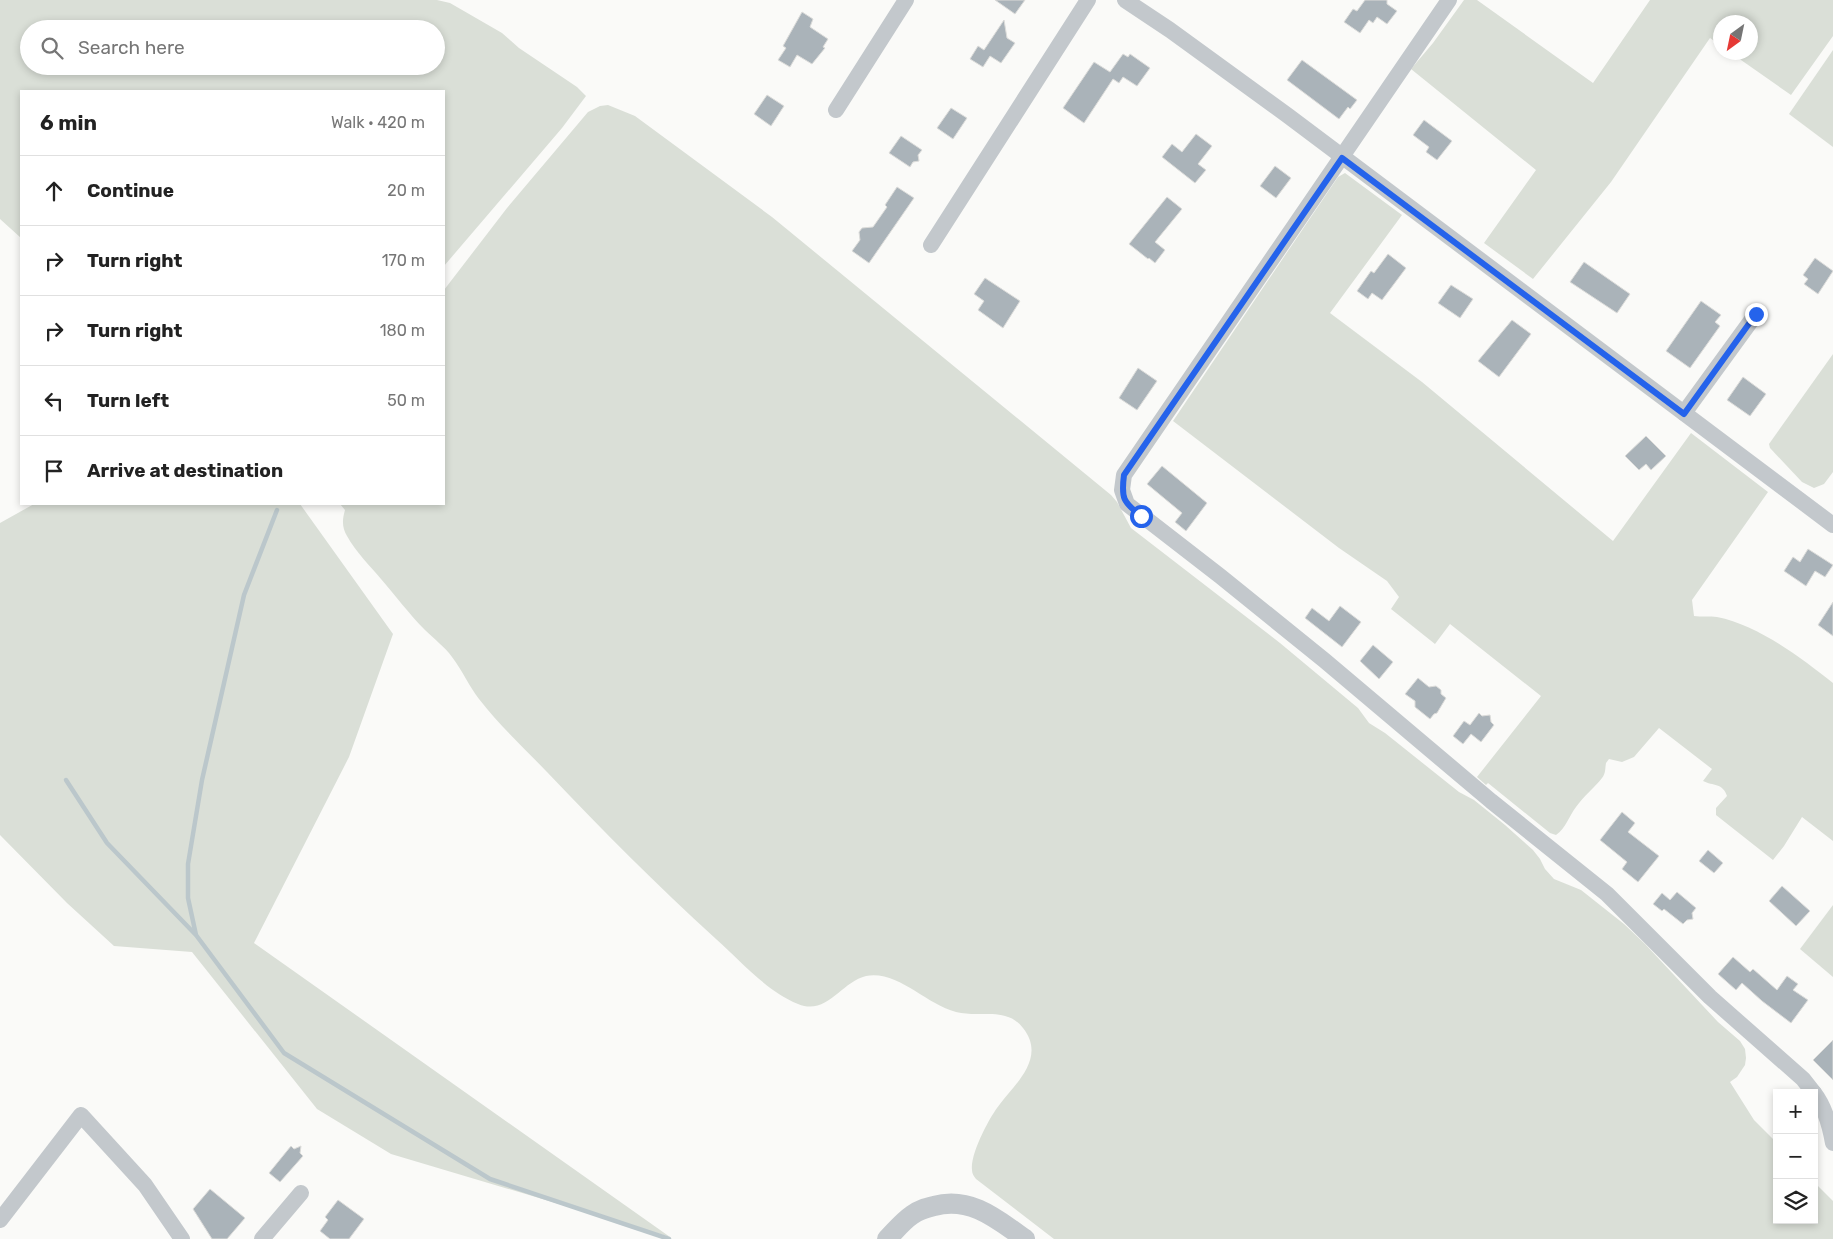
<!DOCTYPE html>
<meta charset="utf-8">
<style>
:root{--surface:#fff;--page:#f6f6f6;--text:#222;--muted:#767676;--line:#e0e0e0}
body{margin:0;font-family:Rubik,sans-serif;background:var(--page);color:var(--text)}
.controls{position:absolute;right:15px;bottom:15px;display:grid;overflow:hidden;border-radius:0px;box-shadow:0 2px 8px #0003}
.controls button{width:45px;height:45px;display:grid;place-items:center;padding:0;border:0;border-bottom:1px solid var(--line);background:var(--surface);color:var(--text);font:25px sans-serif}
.compass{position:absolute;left:1713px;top:15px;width:45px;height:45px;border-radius:50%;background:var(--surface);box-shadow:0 2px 8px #0003;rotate:213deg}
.stop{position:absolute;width:15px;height:15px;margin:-11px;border:4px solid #2563eb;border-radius:50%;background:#fff}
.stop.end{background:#2563eb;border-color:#fff;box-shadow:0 1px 5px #0008}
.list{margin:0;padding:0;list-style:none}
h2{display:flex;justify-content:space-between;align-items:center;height:65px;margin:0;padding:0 20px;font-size:21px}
h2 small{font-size:16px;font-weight:400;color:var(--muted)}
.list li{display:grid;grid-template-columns:32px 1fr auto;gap:15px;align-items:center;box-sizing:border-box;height:70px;padding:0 20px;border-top:1px solid var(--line)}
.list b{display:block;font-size:19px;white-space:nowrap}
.list em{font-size:16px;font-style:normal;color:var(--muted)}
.icon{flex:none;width:28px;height:28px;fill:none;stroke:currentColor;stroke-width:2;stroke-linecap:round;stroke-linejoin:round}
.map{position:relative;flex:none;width:1833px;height:1239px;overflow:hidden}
.search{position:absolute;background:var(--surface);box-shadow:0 2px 8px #0003;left:20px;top:20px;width:425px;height:55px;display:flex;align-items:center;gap:12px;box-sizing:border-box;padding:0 18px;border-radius:28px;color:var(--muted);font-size:19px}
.panel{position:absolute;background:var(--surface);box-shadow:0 2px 8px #0003;left:20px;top:90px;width:425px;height:415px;border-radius:0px}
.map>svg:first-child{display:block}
</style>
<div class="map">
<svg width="1833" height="1239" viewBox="0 0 1833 1239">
<rect width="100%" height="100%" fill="#fafaf8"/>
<g fill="#dadfd7" fill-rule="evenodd">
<path d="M0,0h437l13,3 52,30 17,15 58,39 9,9 -24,32 -118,138v-175h-423v147l-21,-19zM29,29h407v37h-407z"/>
<path d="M1464,0h13l116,83 57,-83h183v36l-42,59 -60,-42 19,-1v-30h-30v23l-10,-7 -99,144 -78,97 -49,-36 52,-73 -125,-101 22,-26z"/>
<path d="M1833,50v97l-44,-33z"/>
<path d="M608,105l27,11 137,101 339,278 6,7 14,26 149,115 78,65 11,15 16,10 74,59 15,8 31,25 28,25 7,9 5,10 9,10 27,11 43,34 21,20 73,78 22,19 5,8 1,9 -1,7 -8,12 -7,5 24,38 23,23v77h37v-38l19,19v38h-779l-78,-60c-2,-3 -4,-5 -4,-9 -2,-16 18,-54 28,-66 17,-22 46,-47 23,-76 -17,-22 -43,-10 -67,-16 -31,-8 -58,-42 -90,-36 -25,6 -39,40 -68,28 -32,-13 -57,-43 -82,-65 -59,-54 -115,-110 -169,-167 -23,-24 -48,-47 -68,-73 -10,-13 -17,-29 -27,-42 -7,-10 -18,-18 -27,-27 -16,-16 -29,-34 -44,-51 -11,-13 -25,-27 -34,-43 -5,-8 -5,-16 -2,-26l-5,-6h104v-214l63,-82 81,-96 12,-6z"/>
<path d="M1345,173l57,42 -72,98 92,69 191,159 78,-108 77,59 -76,108 2,16c7,1 16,0 23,1 41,8 83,40 116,66v158l-31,-24 -18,29 -11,14 -57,-45v-7l11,-12c-4,-13 -14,-10 -24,-15l9,-12 -53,-41 -25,29 -12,5 -13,-3 -3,4c-1,5 0,10 -4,15 -7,9 -18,18 -26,29 -7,9 -10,21 -20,28l-6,-2 -62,-50 -2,2 -9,-8 64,-81 -91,-72 -15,20 -44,-35 8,-12 -12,-16 -48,-33 -166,-127 165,-244z"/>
<path d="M1833,354v118l-9,12 -10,4 -12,-6 -32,-34 -1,-4z"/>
<path d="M34,504h266l93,130 -44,123 -95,186 416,294 -279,-83 -74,-45 -125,-157 -78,-6 -47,-43 -67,-68v-312z"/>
<path d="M1833,905v72l-33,-28z"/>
</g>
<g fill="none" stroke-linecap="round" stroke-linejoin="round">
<g stroke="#bbc7cb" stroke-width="4.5">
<path d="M277,510l-33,85 -42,185 -14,84v34l8,37 88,118 206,126 179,60"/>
<path d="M66,780l41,63 88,91"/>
</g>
</g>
<g fill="#aab3b9" stroke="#dcdcda">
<path d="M995,0h30l-10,14z"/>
<path d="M1365,0h22v4l10,7 -10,13 -10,-7 -4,6 -4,-3 -9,13 -16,-11 9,-13 4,2z"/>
<path d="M802,12l11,7 -3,8 18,12 -5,8 2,1 -13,16 -15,-9 -7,12 -12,-7 8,-12 -3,-2z"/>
<path d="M1004,20l3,18 8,5 -14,20 -11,-7 -7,11 -13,-8 8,-13 6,4z"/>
<path d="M1123,54l5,3 2,-3 20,14 -13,18 -14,-9 -4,6 -6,-4 -29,44 -21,-15 31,-46 16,10z"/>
<path d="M1302,60l55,40 -7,9 -2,-2 -9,12 -52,-39z"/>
<path d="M767,95l17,11 -13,20 -17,-12z"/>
<path d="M951,108l16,10 -14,21 -16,-11z"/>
<path d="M1424,120l28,21 -15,19 -11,-8 3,-5 -16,-12z"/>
<path d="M1196,134l16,12 -14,18 8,6 -11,13 -33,-26 10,-13 10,8z"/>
<path d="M901,136l21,14 -4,5 1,6 -6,1 -3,5 -21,-14z"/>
<path d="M1275,166l16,12 -15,20 -16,-12z"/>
<path d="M897,187l17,11 -45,65 -17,-12 8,-11 -1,-8 3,-4 11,-1 14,-20 -2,-2z"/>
<path d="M1167,197l15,12 -27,33 10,8 -10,13 -6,-5 -1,1 -19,-15z"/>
<path d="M1388,254l18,14 -24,32 -10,-7 -4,6 -11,-8 14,-20 3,2z"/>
<path d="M1815,258l18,13 -15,23 -14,-10 4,-5 -5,-4z"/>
<path d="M1584,262l46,32 -13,19 -47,-31z"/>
<path d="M985,278l35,23 -17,27 -25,-18 6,-9 -10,-7z"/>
<path d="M1451,285l22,14 -13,19 -22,-15z"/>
<path d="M1701,301l20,14 -6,7 5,4 -30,42 -24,-17z"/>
<path d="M1512,320l19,14 -32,43 -21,-16z"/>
<path d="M1138,368l19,13 -20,29 -18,-12z"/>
<path d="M1743,377l23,17 -16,22 -23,-16z"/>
<path d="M1646,436l20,20 -15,14 -5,-6 -7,6 -14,-14z"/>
<path d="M1162,466l45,37 -21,28 -11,-9 7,-9 -35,-29z"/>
<path d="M1808,549l25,16 -8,12 -10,-6 -9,15 -22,-15 9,-14 7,5z"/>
<path d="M1833,602v34l-15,-11z"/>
<path d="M1340,606l21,16 -19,25 -37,-29 7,-10 17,13z"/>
<path d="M1373,645l20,17 -14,17 -19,-18z"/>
<path d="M1418,678l11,9 7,-1 5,4v4l5,4 -9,15 -3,1 -4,5 -15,-12v-6l-10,-7z"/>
<path d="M1479,713l3,3 8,-1 1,7 3,3 -13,17 -10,-8 -8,10 -10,-8 11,-15 6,4z"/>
<path d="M1622,812l13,11 -7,9 31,24 -21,26 -16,-13 5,-7 -27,-22z"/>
<path d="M1708,850l15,13 -9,10 -15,-12z"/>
<path d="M1782,886l28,25 -14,15 -27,-25z"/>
<path d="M1677,892l19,16 -4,5 1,6 -6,1 -4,4 -19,-15 -2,2 -9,-7 9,-11 8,7z"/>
<path d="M1733,957l17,15 3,-3 24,21 10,-14 11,8 -5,6 15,10 -17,23 -29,-22 -20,-18 -6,7 -18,-16z"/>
<path d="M1833,1040v40l-20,-20z"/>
<path d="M291,1146l3,3 7,-3 -1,7 3,3 -23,26 -11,-9z"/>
<path d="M210,1189l35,29 -18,21h-15l-19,-30z"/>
<path d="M338,1200l26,19 -15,20h-19l-10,-8 8,-11 -3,-3z"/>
</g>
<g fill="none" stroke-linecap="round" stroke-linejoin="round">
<g stroke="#c3c8cc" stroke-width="16">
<path d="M1125,0l45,30 117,85 546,410"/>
<path d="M1449,0l-325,475 -2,15 5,14 93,72 104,84 167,141 116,93 103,103 93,82 11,14"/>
<path d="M836,110l70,-110"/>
<path d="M931,245l157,-245"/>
<path d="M1684,413l72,-99"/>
<path d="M1814,1093c11,14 16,33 19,50"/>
<path d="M0,1220l81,-105 64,70 37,54"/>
<path d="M262,1239l39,-46"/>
</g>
<path stroke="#c3c8cc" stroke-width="20" d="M887,1239c8,-8 16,-18 25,-24 6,-5 14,-7 22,-9 36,-10 63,13 91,33"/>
</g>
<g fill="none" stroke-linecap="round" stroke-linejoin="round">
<path stroke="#2563eb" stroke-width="6" d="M1141,516c-18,-14 -20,-18 -17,-41l218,-317 342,256 72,-100"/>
</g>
</svg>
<div class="controls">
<button>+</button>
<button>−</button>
<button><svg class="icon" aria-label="layers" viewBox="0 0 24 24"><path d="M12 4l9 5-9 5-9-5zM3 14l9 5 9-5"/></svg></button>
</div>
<svg class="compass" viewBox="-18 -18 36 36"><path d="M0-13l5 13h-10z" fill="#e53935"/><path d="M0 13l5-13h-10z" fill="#767676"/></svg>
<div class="stop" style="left:1141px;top:516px"></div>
<div class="stop end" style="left:1756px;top:314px"></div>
<div class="search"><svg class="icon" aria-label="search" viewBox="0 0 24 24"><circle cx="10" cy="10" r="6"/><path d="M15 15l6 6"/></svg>Search here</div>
<section class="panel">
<h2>6 min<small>Walk · 420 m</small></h2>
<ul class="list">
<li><svg class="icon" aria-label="ahead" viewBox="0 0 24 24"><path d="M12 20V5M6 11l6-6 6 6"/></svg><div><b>Continue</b></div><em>20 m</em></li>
<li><svg class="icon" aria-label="right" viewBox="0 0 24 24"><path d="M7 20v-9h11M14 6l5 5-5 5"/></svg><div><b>Turn right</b></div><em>170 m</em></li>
<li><svg class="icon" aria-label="right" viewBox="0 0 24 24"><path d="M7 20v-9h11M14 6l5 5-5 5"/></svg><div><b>Turn right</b></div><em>180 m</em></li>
<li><svg class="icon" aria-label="left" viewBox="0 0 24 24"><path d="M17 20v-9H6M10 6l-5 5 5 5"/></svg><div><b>Turn left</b></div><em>50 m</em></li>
<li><svg class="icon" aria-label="arrive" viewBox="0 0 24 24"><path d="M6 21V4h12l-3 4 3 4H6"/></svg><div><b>Arrive at destination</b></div></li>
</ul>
</section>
</div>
